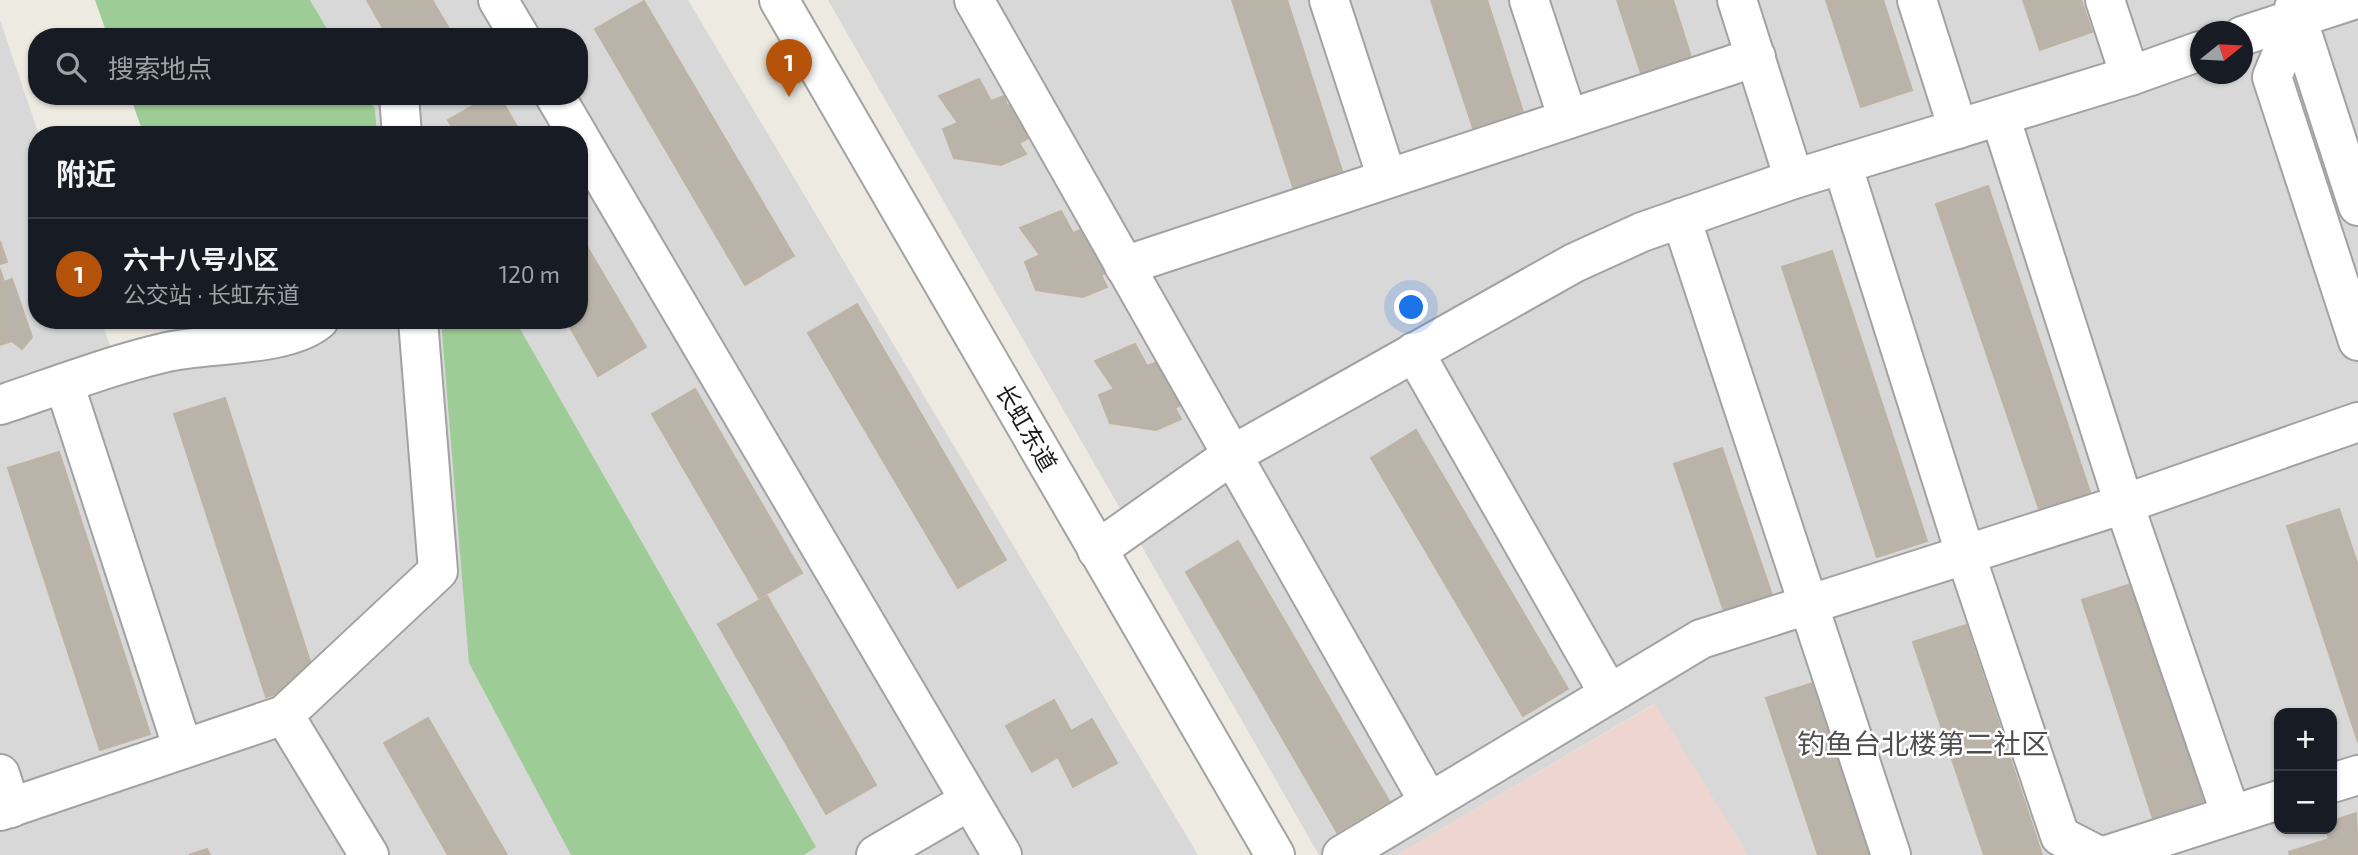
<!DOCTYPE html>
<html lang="zh">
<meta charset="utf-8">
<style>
:root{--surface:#171b24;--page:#20242c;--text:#f1f3f6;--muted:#9ea1a6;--line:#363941;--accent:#b45309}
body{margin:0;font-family:"Exo 2","Noto Sans SC",sans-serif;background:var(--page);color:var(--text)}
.controls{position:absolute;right:21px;bottom:21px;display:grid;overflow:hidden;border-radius:14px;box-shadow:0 2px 5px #0004}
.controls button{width:63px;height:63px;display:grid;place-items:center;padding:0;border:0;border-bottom:2px solid var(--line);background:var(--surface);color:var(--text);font:35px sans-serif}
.compass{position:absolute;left:2190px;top:21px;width:63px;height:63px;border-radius:50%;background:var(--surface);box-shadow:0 2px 5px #0004;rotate:72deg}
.you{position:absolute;left:1412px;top:308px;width:24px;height:24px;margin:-18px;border:5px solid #fff;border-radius:50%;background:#1a73e8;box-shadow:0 0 0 10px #1a73e833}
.badge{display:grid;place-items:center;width:46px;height:46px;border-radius:50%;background:var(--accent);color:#fff;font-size:23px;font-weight:700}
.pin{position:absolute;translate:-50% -58px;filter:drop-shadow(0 2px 4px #0008)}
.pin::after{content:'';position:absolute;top:37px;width:24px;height:21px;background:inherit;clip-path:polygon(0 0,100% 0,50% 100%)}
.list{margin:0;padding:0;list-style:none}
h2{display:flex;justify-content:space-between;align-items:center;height:91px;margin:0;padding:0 28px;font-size:30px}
h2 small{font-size:23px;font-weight:400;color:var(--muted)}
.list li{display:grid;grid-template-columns:46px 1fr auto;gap:21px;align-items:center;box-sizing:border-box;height:112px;padding:0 28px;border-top:2px solid var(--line)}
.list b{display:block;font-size:26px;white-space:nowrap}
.list p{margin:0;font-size:23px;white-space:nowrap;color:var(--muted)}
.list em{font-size:23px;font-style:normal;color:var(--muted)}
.icon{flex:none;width:38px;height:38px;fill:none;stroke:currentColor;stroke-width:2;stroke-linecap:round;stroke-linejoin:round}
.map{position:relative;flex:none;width:2358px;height:855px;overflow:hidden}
.search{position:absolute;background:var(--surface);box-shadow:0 2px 5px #0004;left:28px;top:28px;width:560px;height:77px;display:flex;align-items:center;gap:18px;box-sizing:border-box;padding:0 24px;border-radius:28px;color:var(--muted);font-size:26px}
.panel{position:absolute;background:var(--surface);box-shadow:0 2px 5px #0004;left:28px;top:126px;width:560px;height:203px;border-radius:28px}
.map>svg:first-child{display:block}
</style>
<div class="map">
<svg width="2358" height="855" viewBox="0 0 2358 855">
<rect width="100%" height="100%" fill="#edebe1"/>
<g fill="#d9d8d8" fill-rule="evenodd">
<path d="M310,0h378l510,855h-1198v-835l39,115h-2v185h64l13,37 113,-37h352v-185h-202l-2,-26 -8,-13h212v-59h-247z"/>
<path d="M828,0h1530v855h-610l-94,-151 -257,151h-78zM2200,32h42v42h-42zM2279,713h53v116h-53z"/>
</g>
<path fill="#eed5cf" d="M1655,704l93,151h-351z"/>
<g fill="#9ecc96">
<path d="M95,0h215l22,37h-224z"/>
<path d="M130,96h237l8,13 2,26h-233z"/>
<path d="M441,320h74l301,527 -12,8h-233l-102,-192z"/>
</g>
<g fill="#b9b3aa" stroke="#beb3a3" stroke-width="2">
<path d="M367,0h65l16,27 -16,10h-44z"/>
<path d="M1232,0h55l56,174 -49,16z"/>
<path d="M1431,0h56l37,115 -50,16z"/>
<path d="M1617,0h56l18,57 -50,16z"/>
<path d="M1826,0h57l29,90 -51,17z"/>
<path d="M2023,0h58l11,32 -52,18z"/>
<path d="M644,1l150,255 -49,29 -150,-256z"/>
<path d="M979,79l12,22 13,-5 3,10 9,-3 18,32 -15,8 7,11 -25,11 -47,-7 -11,-29 15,-6 -19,-27z"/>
<path d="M490,96h9l23,39h-65l-9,-15z"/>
<path d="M1988,186l102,306 -51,17 -103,-305z"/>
<path d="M1061,211l12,22 12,-5 31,39 -15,8 6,12 -24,10 -47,-7 -11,-28 15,-7 -20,-27z"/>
<path d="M579,233l67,114 -48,29 -32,-56h13z"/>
<path d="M0,241l7,21 -7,2z"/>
<path d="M1832,251l95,290 -50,16 -95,-290z"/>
<path d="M0,269l4,13 8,-3 20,58 -10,12 -10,-8 -12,4z"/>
<path d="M857,304l149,256 -48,28 -150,-255z"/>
<path d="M1135,344l12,22 13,-5 30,39 -15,8 6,11 -25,11 -46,-7 -11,-28 15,-6 -19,-28z"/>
<path d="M695,389l107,184 -43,25 -107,-184z"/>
<path d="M225,398l91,282 -50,17 -92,-283z"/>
<path d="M1416,430l152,259 -45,27 -152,-258z"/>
<path d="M1722,448l50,147 -48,16 -50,-147z"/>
<path d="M59,452l91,282 -50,16 -92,-282z"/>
<path d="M2339,509l19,57v176l-71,-216z"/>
<path d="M1238,541l151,260 -52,31 -151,-260z"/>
<path d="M2134,583l77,233 -53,18 -76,-234z"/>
<path d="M767,596l109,189 -50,29 -108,-190z"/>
<path d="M1966,625l76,230h-58l-71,-213z"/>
<path d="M1819,681l57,174h-58l-52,-157z"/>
<path d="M1054,700l17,31 21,-12 25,44 -44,24 -15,-30 -26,15 -26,-46z"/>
<path d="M428,718l79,137h-59l-64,-112z"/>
<path d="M2356,813l2,42h-68l-1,-3 40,-13 -3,-10h6v-8z"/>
<path d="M207,849l3,6h-21z"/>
</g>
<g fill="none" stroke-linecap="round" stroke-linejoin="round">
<g stroke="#a2a2a2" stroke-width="42">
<g id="minor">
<path d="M498,0l22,37"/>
<path d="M779,0l496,855"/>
<path d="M974,0l455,802"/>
<path d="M1329,0l58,178"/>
<path d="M1529,0l39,119"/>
<path d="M1737,0l57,179"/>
<path d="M1917,0l41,129"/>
<path d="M2105,0l25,76"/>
<path d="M2294,8l64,198"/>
<path d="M2297,17l-25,60 86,264"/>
<path d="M2242,36l111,-36"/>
<path d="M399,96l3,39"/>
<path d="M555,96l23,39"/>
<path d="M2000,116l124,388 107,311"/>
<path d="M579,137l423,718"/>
<path d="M1842,164l124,392 94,280 37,19"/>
<path d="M1681,218l210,637"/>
<path d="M1124,266l632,-209"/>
<path d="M1414,352l195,342"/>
<path d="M64,383l119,366"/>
<path d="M0,405c54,-18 108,-39 163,-52 42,-11 123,-5 156,-33"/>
<path d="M1097,550l135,-95 342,-192 68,-31 152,-53 336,-103 70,-25"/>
<path d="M284,715l85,140"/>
<path d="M0,774l11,34"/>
<path d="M2332,783l26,-8"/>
<path d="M0,811l284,-96 154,-144 -20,-251"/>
<path d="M876,855l93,-54"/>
<path d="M1342,855l359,-216 423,-135 234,-82"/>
<path d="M2107,855l172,-55"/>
</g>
</g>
<use href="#minor" stroke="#fff" stroke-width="38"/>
</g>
<g text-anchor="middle" stroke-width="5" stroke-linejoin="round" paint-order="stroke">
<g font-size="24" fill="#1b1b1b" stroke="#fff">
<text transform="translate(1026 428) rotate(60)" y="8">长虹东道</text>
</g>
<g font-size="28" fill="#4e4e4e" stroke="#fff">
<text x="1923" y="754">钓鱼台北楼第二社区</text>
</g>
</g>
</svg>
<div class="controls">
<button>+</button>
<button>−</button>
</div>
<svg class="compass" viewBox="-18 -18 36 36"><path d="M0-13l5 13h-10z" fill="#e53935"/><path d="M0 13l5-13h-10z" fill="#9ea1a6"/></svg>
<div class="you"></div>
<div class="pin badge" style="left:789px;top:97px">1</div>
<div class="search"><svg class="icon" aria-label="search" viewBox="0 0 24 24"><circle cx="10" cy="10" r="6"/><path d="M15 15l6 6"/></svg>搜索地点</div>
<section class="panel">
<h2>附近<small></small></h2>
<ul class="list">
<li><span class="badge">1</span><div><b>六十八号小区</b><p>公交站 · 长虹东道</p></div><em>120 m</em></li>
</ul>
</section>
</div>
